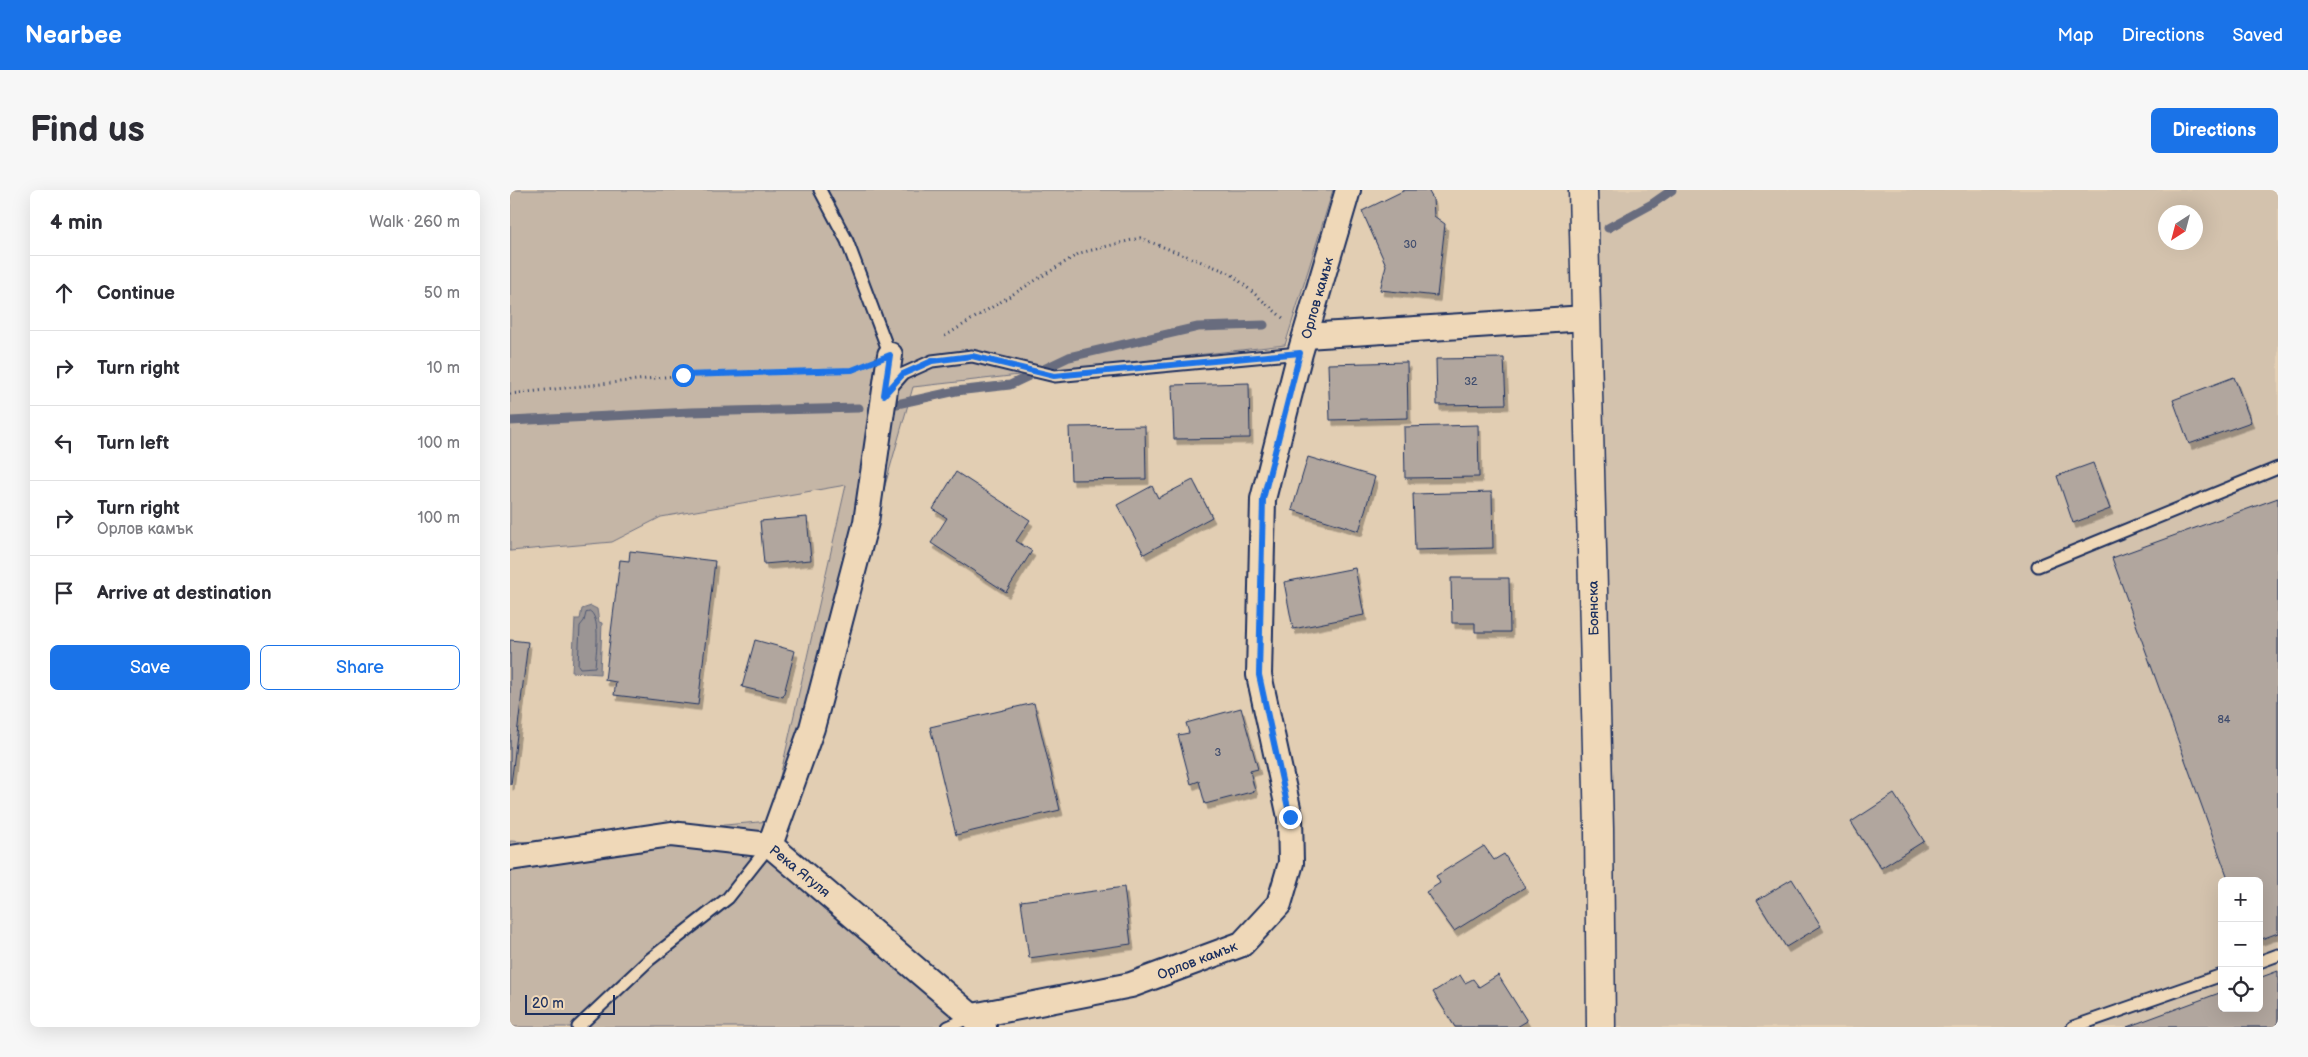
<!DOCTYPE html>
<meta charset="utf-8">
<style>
:root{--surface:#fff;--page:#f7f7f7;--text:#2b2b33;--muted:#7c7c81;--line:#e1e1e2;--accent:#1a73e8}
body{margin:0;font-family:"Balsamiq Sans",sans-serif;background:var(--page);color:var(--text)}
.controls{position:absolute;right:15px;bottom:15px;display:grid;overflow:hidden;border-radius:8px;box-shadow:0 5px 20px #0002}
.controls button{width:45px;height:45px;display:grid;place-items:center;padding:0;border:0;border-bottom:1px solid var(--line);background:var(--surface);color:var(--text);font:25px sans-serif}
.compass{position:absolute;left:1648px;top:15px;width:45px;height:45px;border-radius:50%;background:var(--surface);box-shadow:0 5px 20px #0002;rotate:216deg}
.scale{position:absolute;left:15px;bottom:12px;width:90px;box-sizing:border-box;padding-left:5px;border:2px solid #1b2f5e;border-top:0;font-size:14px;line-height:18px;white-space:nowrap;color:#1b2f5e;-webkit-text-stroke:4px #efd8b8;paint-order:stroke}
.stop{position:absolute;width:15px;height:15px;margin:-11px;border:4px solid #1a73e8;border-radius:50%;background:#fff}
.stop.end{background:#1a73e8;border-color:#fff;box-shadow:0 1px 5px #0008}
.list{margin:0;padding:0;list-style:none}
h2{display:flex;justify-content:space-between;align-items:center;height:65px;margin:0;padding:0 20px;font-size:21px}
h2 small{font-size:16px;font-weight:400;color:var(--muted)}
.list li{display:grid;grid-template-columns:32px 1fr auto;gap:15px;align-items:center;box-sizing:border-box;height:75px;padding:0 20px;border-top:1px solid var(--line)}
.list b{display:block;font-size:19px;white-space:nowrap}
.list p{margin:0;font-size:16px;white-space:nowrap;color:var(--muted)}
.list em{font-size:16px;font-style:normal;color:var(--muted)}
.actions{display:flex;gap:10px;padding:15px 20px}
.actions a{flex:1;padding:11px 0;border:1px solid var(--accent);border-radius:8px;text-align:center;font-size:18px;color:var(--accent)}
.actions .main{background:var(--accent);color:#fff}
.icon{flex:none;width:28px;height:28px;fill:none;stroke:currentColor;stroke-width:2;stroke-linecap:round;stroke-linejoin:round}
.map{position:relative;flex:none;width:1768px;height:837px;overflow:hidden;border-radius:8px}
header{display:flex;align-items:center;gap:30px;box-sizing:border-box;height:70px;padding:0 25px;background:var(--accent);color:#fff}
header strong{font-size:24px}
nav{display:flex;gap:28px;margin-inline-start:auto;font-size:18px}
.intro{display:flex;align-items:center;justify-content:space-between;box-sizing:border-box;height:120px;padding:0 30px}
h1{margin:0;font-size:35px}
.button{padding:12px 22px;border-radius:8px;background:var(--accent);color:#fff;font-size:18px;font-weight:700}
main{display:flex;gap:30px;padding:0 30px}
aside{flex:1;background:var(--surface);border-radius:8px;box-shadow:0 5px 20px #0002}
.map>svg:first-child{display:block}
</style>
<header>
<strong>Nearbee</strong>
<nav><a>Map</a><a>Directions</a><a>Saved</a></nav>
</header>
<div class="intro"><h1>Find us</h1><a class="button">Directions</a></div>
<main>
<aside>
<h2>4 min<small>Walk · 260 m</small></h2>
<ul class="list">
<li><svg class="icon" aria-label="ahead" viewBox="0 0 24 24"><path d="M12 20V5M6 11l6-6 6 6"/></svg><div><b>Continue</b></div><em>50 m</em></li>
<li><svg class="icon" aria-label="right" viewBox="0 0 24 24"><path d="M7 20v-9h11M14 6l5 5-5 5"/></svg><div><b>Turn right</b></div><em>10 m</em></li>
<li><svg class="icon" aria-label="left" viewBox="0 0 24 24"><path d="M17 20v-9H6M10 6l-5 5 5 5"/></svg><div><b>Turn left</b></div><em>100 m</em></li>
<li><svg class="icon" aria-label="right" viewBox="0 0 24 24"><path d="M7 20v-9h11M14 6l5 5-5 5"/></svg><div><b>Turn right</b><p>Орлов камък</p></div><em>100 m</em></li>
<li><svg class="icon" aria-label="arrive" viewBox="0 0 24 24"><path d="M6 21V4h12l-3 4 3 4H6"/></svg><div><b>Arrive at destination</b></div></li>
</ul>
<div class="actions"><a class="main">Save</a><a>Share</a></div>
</aside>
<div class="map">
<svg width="1768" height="837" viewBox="0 0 1768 837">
<defs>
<filter id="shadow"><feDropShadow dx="3" dy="5.5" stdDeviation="0" flood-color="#0004"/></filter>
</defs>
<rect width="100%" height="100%" fill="#e2ceb3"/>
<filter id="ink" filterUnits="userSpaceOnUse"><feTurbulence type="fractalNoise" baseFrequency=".02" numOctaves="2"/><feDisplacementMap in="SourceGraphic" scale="10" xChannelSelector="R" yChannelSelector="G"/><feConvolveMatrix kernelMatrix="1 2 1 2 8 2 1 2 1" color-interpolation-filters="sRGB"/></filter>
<g filter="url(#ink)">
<path fill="#d3c2ad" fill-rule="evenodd" d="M1073,0h695v837h-677zM1656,22h30v30h-30zM1712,691h37v127h-37z"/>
<path fill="#c5b6a6" stroke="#707282" d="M0,0h823l-48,155 -372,42 -134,471 132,117 53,52h-454v-186l23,1 237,-21 76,-336 -185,32 -49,25 -102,9z"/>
<path fill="#9b9594" stroke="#686c7e" d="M81,416l6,3 2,13 3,1 -2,51 -28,-2 3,-53h5l2,-10z"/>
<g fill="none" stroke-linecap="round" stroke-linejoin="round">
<path stroke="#4e5874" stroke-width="1" d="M81,422c10,9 5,41 4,55l-15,1 -2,-3 2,-39 4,-5 2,-8z"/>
<g stroke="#686c7e" stroke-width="9">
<path d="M1098,38l44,-24 20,-14"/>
<path d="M387,214l59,-13 54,-6 59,-28 129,-30 66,-2"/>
<path d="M0,231l180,-9 169,-4"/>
</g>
</g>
<g fill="#b1a69e" stroke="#1b2f5e" filter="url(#shadow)">
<path d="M895,0h23l5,9 1,17 11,8 -8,72 -57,-6 6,-25 -24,-54z"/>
<path d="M994,168l2,46 -69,1 -1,-46z"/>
<path d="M897,172l1,56 -78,2 -2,-56z"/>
<path d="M1724,187l17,45 -62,22 -16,-44z"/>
<path d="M739,193l1,55 -76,1 -2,-54z"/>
<path d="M968,235l1,52 -74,1 -1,-51z"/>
<path d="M635,236l1,53 -75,1 -2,-53z"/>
<path d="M798,267l67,20 -16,54 -67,-21z"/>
<path d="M1583,273l17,46 -37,14 -16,-47z"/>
<path d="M446,282l74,48 -14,21 16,10 -26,41 -75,-49 16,-25 -14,-9z"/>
<path d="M683,290l19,37 -68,37 -27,-49 35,-19 6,12z"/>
<path d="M982,302l1,56 -78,2 -2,-56z"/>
<path d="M1768,308v435l-19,7v-59h-30l-117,-323z"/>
<path d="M297,327l4,43 -47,4 -4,-43z"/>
<path d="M120,361l85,10 -17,144 -84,-10 2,-13 -11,-2 15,-120 9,1z"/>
<path d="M845,378l9,47 -71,14 -9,-47z"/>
<path d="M941,388h58l1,54h-35v-9h-23z"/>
<path d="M0,450l18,2 -17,143h-1z"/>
<path d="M245,450l40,11 -12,46 -41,-10z"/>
<path d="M524,513l26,107 -104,25 -26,-108z"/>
<path d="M731,518l17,61 -8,2 5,20 -50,13 -6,-23 -8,3 -13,-49 11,-2 -3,-10z"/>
<path d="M1384,604l30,47 -43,27 -30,-46z"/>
<path d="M974,656l10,14 10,-6 21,33 -71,44 -28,-39 14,-9 -4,-7z"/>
<path d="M1282,689l29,47 -35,21 -29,-47z"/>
<path d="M614,697l7,57 -102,14 -8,-57z"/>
<path d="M1768,781v56h-151l95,-35v16h37v-30z"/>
<path d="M950,785l5,8 8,-4 6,8 19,-12 29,46 -10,6h-62l-22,-35z"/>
</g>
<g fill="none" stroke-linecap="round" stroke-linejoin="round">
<g stroke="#1b2f5e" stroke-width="15">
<g id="service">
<path d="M310,0l27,51 43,114"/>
<path d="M379,200l14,-16 29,-13 40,-5 83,20 245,-23"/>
<path d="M1528,376l240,-98"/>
<path d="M1749,772l19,-7"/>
<path d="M68,837l71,-67 79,-62 42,-53"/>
<path d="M438,837l25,-11"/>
<path d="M1563,837l149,-52"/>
</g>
</g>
<g stroke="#1b2f5e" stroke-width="28">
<g id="minor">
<path d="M796,146l280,-18"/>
<path d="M260,655l42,-117 54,-206 24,-167"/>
<path d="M0,668l161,-24 99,11 214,182"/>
<path d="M463,826l158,-31 111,-41 37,-40 12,-41 -1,-46 -31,-142 4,-176 37,-146 48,-163"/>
</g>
</g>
<g stroke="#1b2f5e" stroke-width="31">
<path id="secondary" d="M1073,0l16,639 2,198"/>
</g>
<g stroke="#1b2f5e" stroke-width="3" stroke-dasharray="1 4" stroke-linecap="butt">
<path d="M435,146l135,-83 60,-15 90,35 53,45"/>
<path d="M0,204l173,-19 170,-5 7,-3"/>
</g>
<use href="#service" stroke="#efd8b8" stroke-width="11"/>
<use href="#minor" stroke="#efd8b8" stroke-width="24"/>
<use href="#secondary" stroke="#efd8b8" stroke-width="28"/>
</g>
</g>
<g fill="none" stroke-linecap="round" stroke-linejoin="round" filter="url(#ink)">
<path stroke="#1a73e8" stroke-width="6" d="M173,185l169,-5 38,-15 -6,40 19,-21 29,-13 40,-5 82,20 246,-23 -37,146 -4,176 31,142"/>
</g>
<g text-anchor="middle" stroke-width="4" stroke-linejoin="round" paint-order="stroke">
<g font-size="11" fill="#404d6e">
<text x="900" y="58">30</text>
<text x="961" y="195">32</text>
<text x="1714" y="533">84</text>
<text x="708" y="566">3</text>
</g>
<g font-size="14" fill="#1b2f5e" stroke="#efd8b8">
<text transform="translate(807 108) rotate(-74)" y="5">Орлов камък</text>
<text transform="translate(1083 418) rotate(-91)" y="5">Боянска</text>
<text transform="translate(290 681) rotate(39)" y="5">Река Ягуля</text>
<text transform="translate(687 770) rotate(-21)" y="5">Орлов камък</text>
</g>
</g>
</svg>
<div class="controls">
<button>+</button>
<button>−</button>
<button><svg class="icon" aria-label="locate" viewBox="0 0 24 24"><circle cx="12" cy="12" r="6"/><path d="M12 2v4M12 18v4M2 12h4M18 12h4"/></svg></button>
</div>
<svg class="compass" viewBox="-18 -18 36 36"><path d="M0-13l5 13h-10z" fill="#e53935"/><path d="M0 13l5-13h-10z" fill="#7c7c81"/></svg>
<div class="scale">20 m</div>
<div class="stop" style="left:173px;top:185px"></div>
<div class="stop end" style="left:780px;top:627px"></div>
</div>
</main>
